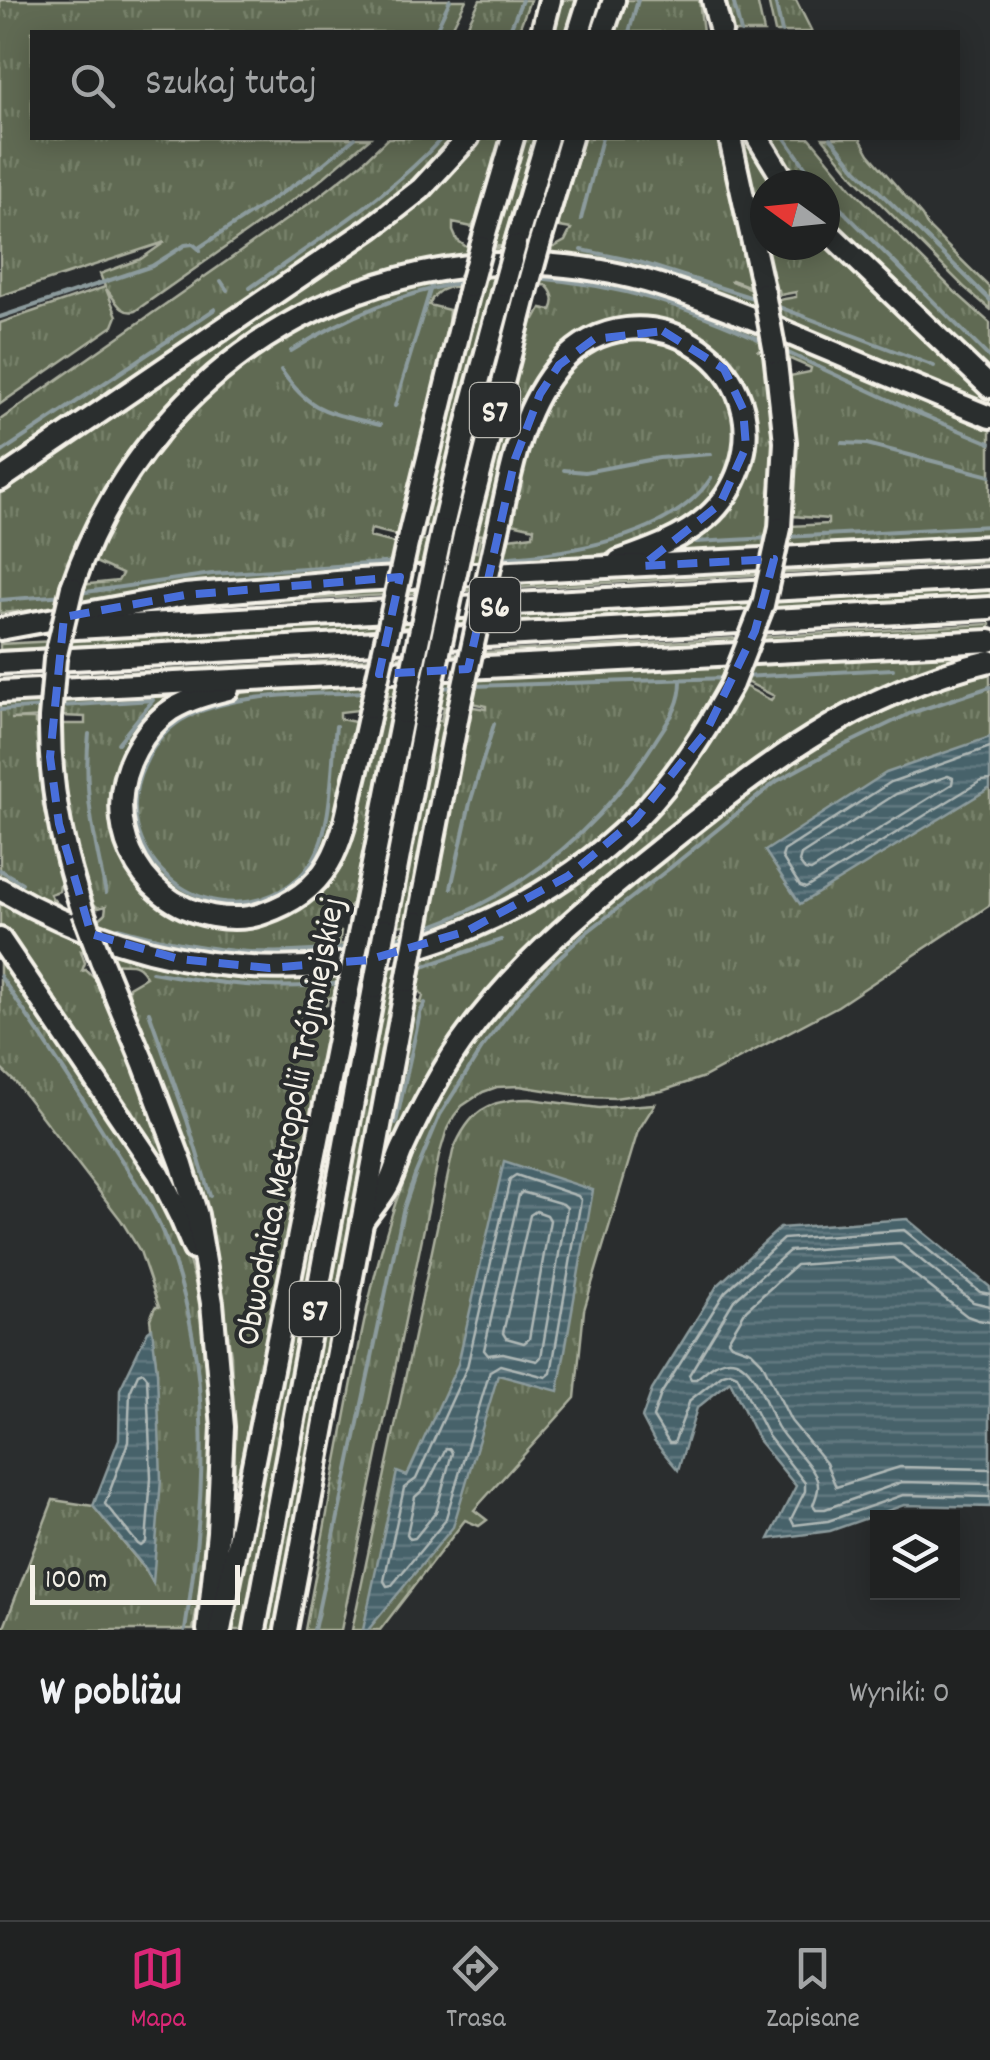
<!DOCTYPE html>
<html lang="pl">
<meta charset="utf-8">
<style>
:root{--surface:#202222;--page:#2d2f2f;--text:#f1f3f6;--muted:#a2a4a5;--line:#3d3f40;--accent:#db2777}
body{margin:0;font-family:Dekko,sans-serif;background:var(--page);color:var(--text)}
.controls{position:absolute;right:30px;bottom:30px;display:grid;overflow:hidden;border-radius:0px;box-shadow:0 5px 25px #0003}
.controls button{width:90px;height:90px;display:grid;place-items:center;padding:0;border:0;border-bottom:2px solid var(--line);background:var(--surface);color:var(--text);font:50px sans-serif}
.compass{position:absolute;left:750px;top:170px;width:90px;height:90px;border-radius:50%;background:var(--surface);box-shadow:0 5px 25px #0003;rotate:285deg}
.scale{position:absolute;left:30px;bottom:25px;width:210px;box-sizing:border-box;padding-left:10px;border:5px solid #f4f1e8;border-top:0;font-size:28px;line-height:35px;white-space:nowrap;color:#f4f1e8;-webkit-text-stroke:8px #2a2d2e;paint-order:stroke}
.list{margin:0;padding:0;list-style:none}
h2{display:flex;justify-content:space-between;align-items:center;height:130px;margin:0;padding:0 40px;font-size:42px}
h2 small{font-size:32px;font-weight:400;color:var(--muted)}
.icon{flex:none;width:55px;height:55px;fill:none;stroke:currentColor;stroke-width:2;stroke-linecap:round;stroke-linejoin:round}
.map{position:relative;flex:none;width:990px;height:1630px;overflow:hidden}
.search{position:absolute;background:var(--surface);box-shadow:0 5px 25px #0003;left:30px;right:30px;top:30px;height:110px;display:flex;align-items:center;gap:25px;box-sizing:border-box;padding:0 35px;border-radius:0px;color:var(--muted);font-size:38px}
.sheet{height:290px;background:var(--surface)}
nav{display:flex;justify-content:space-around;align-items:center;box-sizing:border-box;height:140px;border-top:2px solid var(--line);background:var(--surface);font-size:28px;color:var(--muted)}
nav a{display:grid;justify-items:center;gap:5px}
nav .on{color:var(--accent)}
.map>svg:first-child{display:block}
</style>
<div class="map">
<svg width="990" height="1630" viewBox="0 0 990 1630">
<defs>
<pattern id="grass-tufts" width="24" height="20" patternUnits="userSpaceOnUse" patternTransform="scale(2.5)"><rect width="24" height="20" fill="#606b52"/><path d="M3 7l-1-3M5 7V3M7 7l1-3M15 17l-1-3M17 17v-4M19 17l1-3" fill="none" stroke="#77816b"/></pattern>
<pattern id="water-rules" width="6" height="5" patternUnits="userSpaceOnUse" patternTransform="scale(2.5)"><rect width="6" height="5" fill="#47626b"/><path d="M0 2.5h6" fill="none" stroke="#627980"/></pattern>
</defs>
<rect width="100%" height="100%" fill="#2a2d2e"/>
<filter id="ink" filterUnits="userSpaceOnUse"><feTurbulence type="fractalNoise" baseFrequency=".01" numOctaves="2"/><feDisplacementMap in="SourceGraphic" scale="20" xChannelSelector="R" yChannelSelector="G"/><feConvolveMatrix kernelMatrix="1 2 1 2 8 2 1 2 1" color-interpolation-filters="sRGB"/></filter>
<g filter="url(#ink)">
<g fill="url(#grass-tufts)" stroke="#aaae9d" stroke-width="2.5" fill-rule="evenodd">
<path d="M0,0h466l-16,32h-418v106h338l-52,44 -183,129c-15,4 -20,-13 -29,-22l11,27 -4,10 -113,78v-81l105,-36 -5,-13 41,-15 24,-17 -165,54z"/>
<path d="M480,0h50l-12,32h-54z"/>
<path d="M560,0h16l-10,32h-16z"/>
<path d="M627,0h72l4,32h-87z"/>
<path d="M723,0h34l7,32h-35z"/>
<path d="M768,0h28l16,32h-37z"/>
<path d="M388,138h65l-40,42 -47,38 -366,248v-46l317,-222 46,-36z"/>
<path d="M479,138h26l-24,81 -4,-1 -5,9 -19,-4v8l4,9 12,9 85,-2 11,-6 6,-12 -11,-2 -2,-3 26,-86h138l30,140 -3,1 2,8 -19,-7 -1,1 48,19 17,-3v-5l-16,3 -1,-5 -4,1 -10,-46h60v-9l130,127 35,30v12c-58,-24 -116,-49 -175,-73 -69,-30 -140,-59 -215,-73 -235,-42 -468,100 -539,328l57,-6 4,-7 -31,-14c36,-88 97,-161 175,-213 107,-70 240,-92 364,-61 64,16 124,42 185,67 58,25 117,49 175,73v115l-342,18 1,-4c29,-9 56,-24 76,-48 47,-57 27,-144 -40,-174 -24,-11 -50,-14 -75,-6 -27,8 -50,25 -66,49 -32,46 -39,107 -52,160l-15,-2 12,3 1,3 43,-5 1,-7 -26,-6c11,-45 18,-97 46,-136 82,-117 239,0 165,106 -24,33 -65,50 -103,59 -37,9 -74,11 -112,13 -53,3 -106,4 -159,9 -52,5 -106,7 -158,14 -63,8 -123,22 -187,26v-123l381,-259 57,-47zM546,285c7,7 10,16 5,25l-10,-2 -6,11 -4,-1 -59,218 8,2 -3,14 -55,-12 3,-13 -7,-1 -6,24 -18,1 1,-8 -26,-6 2,-8 29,7 52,-212 -4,-1 1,-13 -20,-5c8,-21 27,-19 46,-18l-59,236 18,5 27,-129 30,-112 21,-1 -62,246 6,1 63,-247zM765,348l46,20 -1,4 -20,4 6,67 -3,73 35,3v5l-56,3c5,-60 4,-118 -6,-177l-9,1z"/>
<path d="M517,138h17l-32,108 -16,1z"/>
<path d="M742,138h10l28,47h-15v59z"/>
<path d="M767,138h43l43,52 102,102 35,31v54l-165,-159v-33h-29z"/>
<path d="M823,138h37l9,16 53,62 6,11 62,61v21l-26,-22 -110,-110z"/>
<path d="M990,553v9l-823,45 18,-7z"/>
<path d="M990,590v6l-990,54v-6z"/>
<path d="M990,624v9l-990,54v-8z"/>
<path d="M980,650l2,2 -2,3c-121,30 -214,97 -309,174 -52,41 -104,82 -151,129 -62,63 -109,142 -140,225l-3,1 -1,-2 33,-169h3l6,-11 3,1 2,-7 -5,-7 2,-11 -18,4 -124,648h-10l119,-645 -22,5 -118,640h-18l126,-638 -27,6 -1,7 -11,2 -7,10 13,3 5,13 -90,448 -2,1 -4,-127 -12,-78 -10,-46 -38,-119 -46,-112 4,-2v-11l17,-10c-10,-19 -18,-11 -34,-14 -10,-2 -21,-9 -31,-12l4,12 -3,8 4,-1 6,6 3,-1 64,159 18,54 -1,3 -176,-260v-29c49,26 99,51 154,63 247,56 474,-57 590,-279l27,14 3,-4 -25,-13 -25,2c-114,212 -342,321 -578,258 -52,-14 -100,-37 -146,-64v-179l186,-10 -1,4c-146,71 -51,280 90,224 24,-9 46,-25 59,-47 25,-39 33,-116 42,-163l-36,4v7l20,4c-9,46 -12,99 -37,139 -17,26 -44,44 -75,49 -112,16 -170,-134 -74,-195 26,-17 57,-22 87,-26zM389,695l55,12 -3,14 -8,-1 -35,206 16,-3 38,-198 -3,-1 3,-19 20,-2 14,3v3l-19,-3 -36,192 4,1 -5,27 -91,19 2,-13 -11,-8 -2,-12 15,2 9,-10 42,-193 -9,-2zM61,716l24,1v7h-28c3,62 13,119 31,179l4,-1 6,6 8,-2 -1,8 -7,6c-15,-6 -41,-10 -48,-26l9,-3 2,-11 -18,-75 -5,-81h-3v-5h-24z"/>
<path d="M990,673v232l-152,101 -134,71 -42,14 -47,7 -27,-1 -69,-11 -22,1 -14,5 -21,14 -8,10 -7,13 -8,27 -98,474h-36c14,-74 28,-148 42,-222 28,-145 51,-265 143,-385 55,-70 125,-124 194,-179 100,-80 180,-137 306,-171z"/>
<path d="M410,715l6,1 -39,215 -10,2z"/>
<path d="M0,953c36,53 71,106 107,159 17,25 36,49 51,76 72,128 60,303 35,442h-190l50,-130 40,6 52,63 7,12 5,-209 -7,-53 5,-12h4l-19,-56 -19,-31 -105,-137 -16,-15z"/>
<path d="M530,1099l69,9 56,-4 -17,27 -54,179 -9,88 -101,112 13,10 -8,6 -14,-6 -85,110h-28l101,-479c16,-39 34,-52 77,-52z"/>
</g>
<g fill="url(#water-rules)" stroke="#8c9b9d" stroke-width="2.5">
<path d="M990,737v51l-190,116 -35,-53 121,-78z"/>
<path d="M504,1161l89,29 -35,201 -60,-16 -45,152 -85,103h-5l34,-158 10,4 51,-112z"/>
<path d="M907,1219l83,68v220l-86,-2 -74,26 -61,8 27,-53 -37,-45 -29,-60 -33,27 -19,62 -24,-29 -12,-23 10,-28 65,-104 63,-58z"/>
<path d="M152,1328l5,44 4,107 -8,104 -8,-15 -52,-62 26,-67 1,-50 28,-58z"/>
</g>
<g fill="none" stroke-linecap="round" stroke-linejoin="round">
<g stroke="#afb8b6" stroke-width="2.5">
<path d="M990,747l-99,35 -107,69 -2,6 18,29 6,2 175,-107 9,-1"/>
<path d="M948,776l5,2 -1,6 -141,87 -6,-1 -6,-8 2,-7 95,-61z"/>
<path d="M516,1175l62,21 3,4 -30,173 -5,4 -46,-12 -10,6 -45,150 -53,64 -5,1 -3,-5 20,-93 12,-9 51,-112 43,-188z"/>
<path d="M522,1192l41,12 4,4 -26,149 -4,4 -34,-8 -15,2 -4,-5 35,-155z"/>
<path d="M536,1211l11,4 3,5 -21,119 -5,4 -18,-5 -3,-5 27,-118z"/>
<path d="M990,1294l-10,-2 -76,-62 -121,9 -58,53 -64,102 -8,23 16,26h5l16,-43 33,-26 7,-2 7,3 31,61 37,47v8l-14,28 3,6 34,-4 75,-26 87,2"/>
<path d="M990,1306l-17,-4 -73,-59 -111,8 -55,49 -45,75 2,4h5c12,-9 24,-23 40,-18 20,6 31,48 41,65 10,18 29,31 38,49 6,10 2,20 -2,30l3,4h9l77,-27 88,2"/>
<path d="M990,1322l-12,-2 -11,-4 -74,-58 -97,7 -50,45 -18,30 3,4 20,7 11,11 29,59 35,42 10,24 64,-20 90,2"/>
<path d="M143,1372l4,5 4,101 -5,64 -5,4 -3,-2 -33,-40 23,-62 2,-50 8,-18z"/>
<path d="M446,1448l4,1 2,4 -16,59 -21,26 -5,1 -3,-5 8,-37 11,-10z"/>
</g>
<g stroke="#8c9b9d" stroke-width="4">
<path d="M733,0l8,32"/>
<path d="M775,0l7,32"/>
<path d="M435,32l15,-32"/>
<path d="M509,32l13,-32"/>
<path d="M629,32l9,-32"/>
<path d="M785,138l33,47"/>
<path d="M831,138l26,32 133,130"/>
<path d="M825,193l165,165"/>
<path d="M581,219l21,-81"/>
<path d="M200,247l112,-74 43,-35"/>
<path d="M582,250l57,12 117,37"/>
<path d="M537,278c89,8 149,28 230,65"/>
<path d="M221,281l6,9"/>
<path d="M250,288c66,-47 137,-90 192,-150"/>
<path d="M774,305l160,61"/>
<path d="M0,317l152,-51 33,-21 8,-1 7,6"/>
<path d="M291,351c54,-34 109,-58 172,-69"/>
<path d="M784,351l136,63 70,29"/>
<path d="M281,370c31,45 49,42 99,55"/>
<path d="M395,406l36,-119"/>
<path d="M842,443l25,1 123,32"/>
<path d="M0,453l215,-144"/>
<path d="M564,470l21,2 74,-14 52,-4"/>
<path d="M786,537l204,-11"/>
<path d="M696,542l75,-4"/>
<path d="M497,558c67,-4 174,-19 214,-80"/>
<path d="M79,593l133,-19 186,-12"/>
<path d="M0,600l65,-5"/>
<path d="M743,677l150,-8"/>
<path d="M473,686l255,-8"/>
<path d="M438,688l20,-1"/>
<path d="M60,706l93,-6 -35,43"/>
<path d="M0,710l45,-3"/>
<path d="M336,726c-5,40 -3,99 -23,134 -8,14 -19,23 -33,31 -81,43 -175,-41 -136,-125 9,-21 24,-40 45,-50 55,-25 120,-21 179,-24"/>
<path d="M89,734c-6,56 5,105 17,159"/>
<path d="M0,870l22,13"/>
<path d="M451,888l19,-85 24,-79"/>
<path d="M118,928c82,23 147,31 232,19"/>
<path d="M422,930c98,-35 176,-99 232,-187 13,-21 27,-36 27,-62"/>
<path d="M389,940l20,-6"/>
<path d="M419,968l82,-28"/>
<path d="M152,972c63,12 125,19 189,11"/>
<path d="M0,976c38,55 74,109 109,165 19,30 40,59 54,92 52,123 43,268 22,397"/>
<path d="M149,1012l38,108 23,76"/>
<path d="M396,1123l24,-110 5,-10"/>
<path d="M314,1630l89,-419 12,-36 25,-60 42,-67 39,-51 34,-36 32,-29 83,-64 107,-87 53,-29 81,-39 79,-26"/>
</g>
<g stroke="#f4f1e8" stroke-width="28">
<g id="highway">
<path d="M713,0l8,32"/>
<path d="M542,32l8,-32"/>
<path d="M579,32l10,-32"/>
<path d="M603,32l11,-32"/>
<path d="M730,138l34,155"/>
<path d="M758,138l29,47"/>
<path d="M825,229l165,158"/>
<path d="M539,245l32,-107"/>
<path d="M515,246l32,-108"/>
<path d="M481,247l32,-109"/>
<path d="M775,353l10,89 -5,86"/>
<path d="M0,480l371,-252 50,-39 47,-51"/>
<path d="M442,530l31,-129 31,-115"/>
<path d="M464,535l64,-250"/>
<path d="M496,539c14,-59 22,-129 65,-176 76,-83 214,-4 179,104 -6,18 -18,37 -33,50 -25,22 -57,33 -88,44"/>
<path d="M407,544l63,-257"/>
<path d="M72,587c82,-239 328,-374 574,-306 46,13 91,31 135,49 69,29 139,59 209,87"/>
<path d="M0,629l185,-34 175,-15 630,-33"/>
<path d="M58,629l932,-51"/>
<path d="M0,663l990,-55"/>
<path d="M228,689c-20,5 -39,10 -57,21 -15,10 -27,25 -35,40 -37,67 -2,152 76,166 17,3 36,3 52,-3 28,-10 50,-24 65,-50 13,-22 18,-48 23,-73 7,-27 13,-54 19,-82"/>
<path d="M0,692l990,-51"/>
<path d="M50,718c-1,67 12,131 33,194"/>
<path d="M0,889c154,89 330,108 493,29 53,-25 101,-57 143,-99 39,-39 69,-86 96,-135"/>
<path d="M418,922l42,-218"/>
<path d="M385,929l40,-211"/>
<path d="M359,935l44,-222"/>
<path d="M0,939l159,235 22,44 13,31"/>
<path d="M101,960l43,104 38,101 15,50 15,88 11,124 -5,105 -10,98"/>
<path d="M362,1222c8,-12 19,-24 26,-37 6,-11 9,-24 14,-35 17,-37 36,-74 59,-107 54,-76 123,-134 195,-191 106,-85 199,-159 334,-191"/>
<path d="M220,1630l127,-636"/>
<path d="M255,1630l119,-642"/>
<path d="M286,1630c41,-216 80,-432 121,-649"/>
</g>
</g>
<use href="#highway" stroke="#2a2d2e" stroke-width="20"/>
<g stroke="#f4f1e8" stroke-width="28" stroke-linecap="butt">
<g id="highway-bridge">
<path d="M528,285l11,-40"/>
<path d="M504,286l11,-40"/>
<path d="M470,287l11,-40"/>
<path d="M764,293l11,60"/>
<path d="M732,684l31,-79 17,-77"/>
<path d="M460,704l36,-165"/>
<path d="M371,708l36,-164"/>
<path d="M403,713l39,-183"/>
<path d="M50,718l5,-59 17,-72"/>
<path d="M425,718l39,-183"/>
<path d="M83,912l18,48"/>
<path d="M407,981l11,-59"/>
<path d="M374,988l11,-59"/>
<path d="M347,994l12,-59"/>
</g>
</g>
<use href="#highway-bridge" stroke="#2a2d2e" stroke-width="20"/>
</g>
</g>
<path fill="none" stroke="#486fdb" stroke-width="8" stroke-dasharray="20 12" stroke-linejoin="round" d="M663,331l61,38 19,40 3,38 -26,57 -78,62 132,-7 -19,72 -49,101 -70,87 -68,57 -101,55 -99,29 -99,8 -90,-9 -88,-25 -32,-110 -9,-67 14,-140 121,-22 215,-18 -21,97 89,-5 47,-210 25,-65 19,-29 35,-26z"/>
<g text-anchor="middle" stroke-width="9" stroke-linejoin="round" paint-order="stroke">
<g fill="#2a2d2e" stroke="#b7b6b0" stroke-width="2.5">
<rect x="470" y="383" width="50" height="54" rx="8"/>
<rect x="470" y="578" width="50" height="54" rx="8"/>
<rect x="290" y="1282" width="50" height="54" rx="8"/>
</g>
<g font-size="32" font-weight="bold" fill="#f4f1e8">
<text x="495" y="421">S7</text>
<text x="495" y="616">S6</text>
<text x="315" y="1320">S7</text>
</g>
<g font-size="35" fill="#f4f1e8" stroke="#2a2d2e">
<text transform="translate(288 1121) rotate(-79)" y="12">Obwodnica Metropolii Trójmiejskiej</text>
</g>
</g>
</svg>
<div class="controls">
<button><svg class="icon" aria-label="layers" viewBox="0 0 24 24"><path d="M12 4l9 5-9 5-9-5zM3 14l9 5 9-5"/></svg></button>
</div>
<svg class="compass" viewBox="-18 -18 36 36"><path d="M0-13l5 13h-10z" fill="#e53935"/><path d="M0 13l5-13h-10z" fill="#a2a4a5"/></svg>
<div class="scale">100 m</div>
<div class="search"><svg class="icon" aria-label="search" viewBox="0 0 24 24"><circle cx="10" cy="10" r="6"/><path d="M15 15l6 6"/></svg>Szukaj tutaj</div>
</div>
<section class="sheet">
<h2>W pobliżu<small>Wyniki: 0</small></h2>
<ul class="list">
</ul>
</section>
<nav>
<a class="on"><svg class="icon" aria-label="map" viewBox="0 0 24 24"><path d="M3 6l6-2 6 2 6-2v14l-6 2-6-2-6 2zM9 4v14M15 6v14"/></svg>Mapa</a>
<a><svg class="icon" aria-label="directions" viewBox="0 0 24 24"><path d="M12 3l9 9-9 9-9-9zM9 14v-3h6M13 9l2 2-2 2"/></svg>Trasa</a>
<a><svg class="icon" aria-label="saved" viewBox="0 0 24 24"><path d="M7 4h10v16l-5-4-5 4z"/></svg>Zapisane</a>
</nav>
